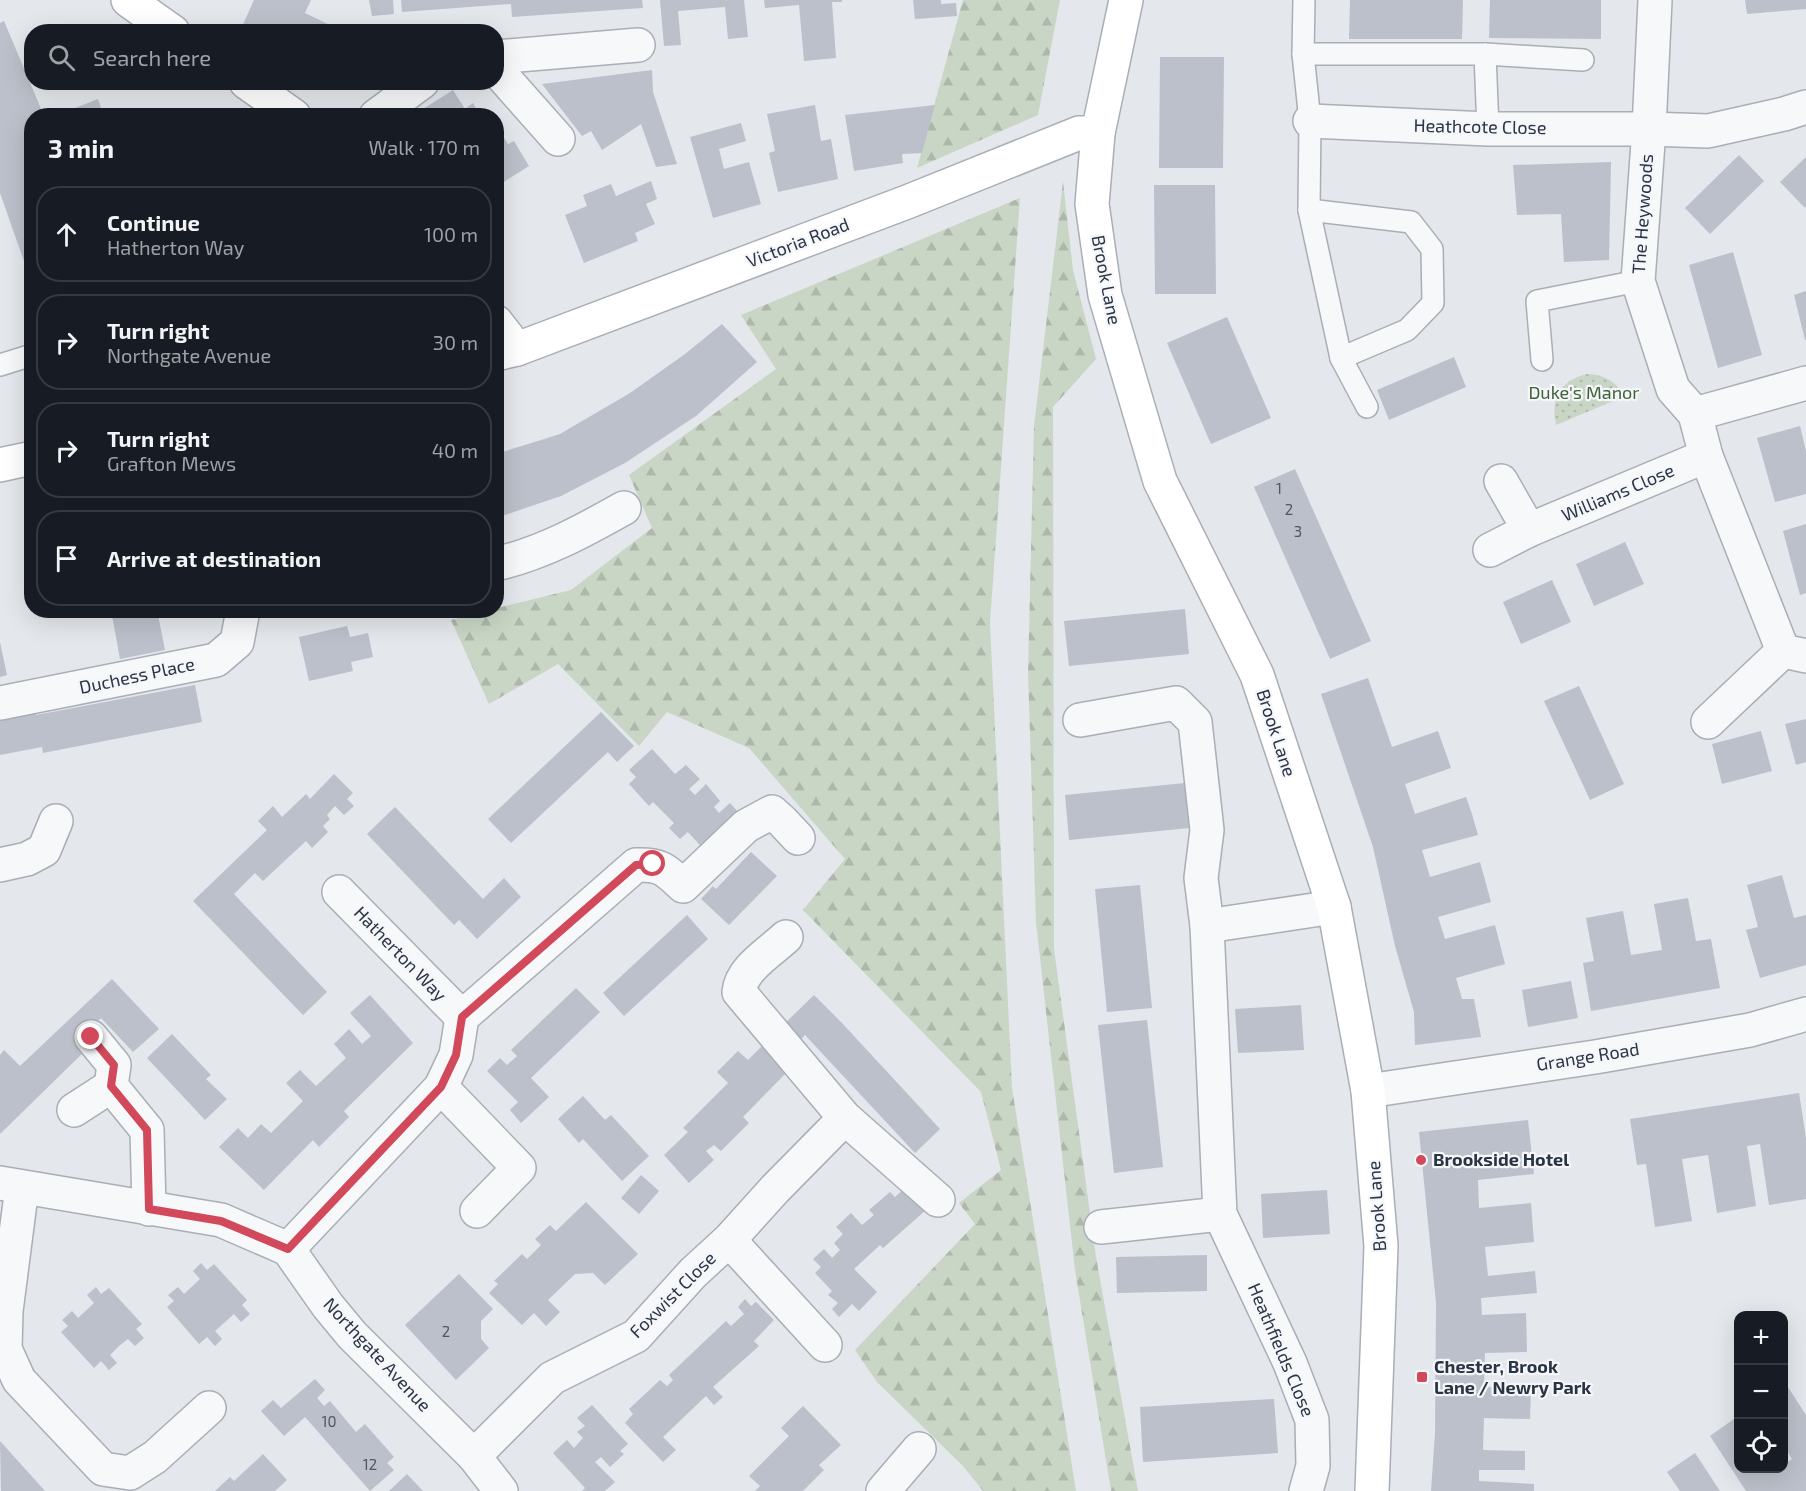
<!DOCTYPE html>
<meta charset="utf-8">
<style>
:root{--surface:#171b24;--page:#242831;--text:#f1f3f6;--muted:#9ea1a6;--line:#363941}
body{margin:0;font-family:"Exo 2",sans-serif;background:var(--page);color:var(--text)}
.controls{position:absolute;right:18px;bottom:18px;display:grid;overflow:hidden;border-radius:12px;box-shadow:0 6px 24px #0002}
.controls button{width:54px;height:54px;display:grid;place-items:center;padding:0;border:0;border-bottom:2px solid var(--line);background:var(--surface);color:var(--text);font:30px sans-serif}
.stop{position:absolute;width:18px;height:18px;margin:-14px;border:4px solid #d1495b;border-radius:50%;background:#fff}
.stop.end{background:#d1495b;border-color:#fff;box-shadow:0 2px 6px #0008}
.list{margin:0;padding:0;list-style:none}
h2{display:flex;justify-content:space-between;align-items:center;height:78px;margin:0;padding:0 24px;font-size:26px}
h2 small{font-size:20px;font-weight:400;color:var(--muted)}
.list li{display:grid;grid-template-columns:39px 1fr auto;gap:18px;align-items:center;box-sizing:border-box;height:96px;margin:0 12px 12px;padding:0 12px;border:2px solid var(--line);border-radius:24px}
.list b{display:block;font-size:22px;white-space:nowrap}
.list p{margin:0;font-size:20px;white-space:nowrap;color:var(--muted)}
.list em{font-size:20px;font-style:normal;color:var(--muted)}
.icon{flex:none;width:33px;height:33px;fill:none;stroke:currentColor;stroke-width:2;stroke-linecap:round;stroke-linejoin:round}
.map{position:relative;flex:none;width:1806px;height:1491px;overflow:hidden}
.search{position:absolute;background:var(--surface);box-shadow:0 6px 24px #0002;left:24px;top:24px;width:480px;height:66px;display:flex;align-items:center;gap:15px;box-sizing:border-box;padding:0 21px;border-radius:24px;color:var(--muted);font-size:22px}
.panel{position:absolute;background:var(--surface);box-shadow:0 6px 24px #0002;left:24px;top:108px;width:480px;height:510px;border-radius:24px}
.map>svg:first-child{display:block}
</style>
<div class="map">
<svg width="1806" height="1491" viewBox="0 0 1806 1491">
<defs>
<pattern id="forest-firs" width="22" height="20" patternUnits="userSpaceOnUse" patternTransform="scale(1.5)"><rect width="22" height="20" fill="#c9d6c5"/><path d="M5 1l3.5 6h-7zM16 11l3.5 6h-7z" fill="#adb8ab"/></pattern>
<pattern id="park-dots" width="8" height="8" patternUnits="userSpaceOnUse" patternTransform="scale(1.5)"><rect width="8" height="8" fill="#c9d6c5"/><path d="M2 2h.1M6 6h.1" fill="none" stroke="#adb8ab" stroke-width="1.8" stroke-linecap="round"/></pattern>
</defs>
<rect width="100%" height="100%" fill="#e4e7ec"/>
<g fill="url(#forest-firs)">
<path d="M963,0h97l-22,115 -121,53z"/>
<path d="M1063,182l10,88 23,89 -43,48 1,542 42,308 42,234h-27l-36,-221 -39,-348 -8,-250 6,-246z"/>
<path d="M1020,198l-30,425 22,465 64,403h-93l-20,-25 -86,-84 -22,-32 120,-126 -16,-21 42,-33 -20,-78 -178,-182 42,-51 -96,-111 -82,-36 -28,34 -81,-82 -69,40 -38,-84 36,-9 9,-1 1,-2 74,-18 81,-62 -23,-53 147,-106 -35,-54z"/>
</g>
<path fill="url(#park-dots)" d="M1587,374c18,1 28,7 38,22l-69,29c-6,-26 5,-45 31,-51z"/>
<g fill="#bbc0ca">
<path d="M254,0h57l-6,13 39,19h-98l-5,-3z"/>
<path d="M369,0h24l1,14 -22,2z"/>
<path d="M401,0h241l1,8 -131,9 -1,-13 -109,8z"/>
<path d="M660,0h84l4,37 -20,2 -3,-32 -47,4 3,34 -17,1z"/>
<path d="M764,0h78v2h-10l4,56 -32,3 -5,-56 -34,3z"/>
<path d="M913,0h28v4l15,-1 1,13 -42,3z"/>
<path d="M1350,0h113l-1,39h-113z"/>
<path d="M1490,0h111v39l-112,-1z"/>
<path d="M1745,0h61v9l-59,5z"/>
<path d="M4,21l40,95h-12l-1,165 -31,-88v-170z"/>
<path d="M1160,57h64l-1,111h-64z"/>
<path d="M652,70l1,22 24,72 -21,3 -15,-43 -39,26 -11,-19 -9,5 -40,-52z"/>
<path d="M453,90l12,19 8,-6 7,13h-68z"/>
<path d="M98,99l6,17h-47v-1z"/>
<path d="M815,105l6,36 10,-2 7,40 -60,13 -9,-39 6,-2 -8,-37z"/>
<path d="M935,105l-13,48 -20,1 1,9 -49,8 -9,-56z"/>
<path d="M741,123l5,18 -27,8 5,20 25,-7 12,42 -48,14 -23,-81z"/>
<path d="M496,125l12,19 6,-3 15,25 -33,21z"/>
<path d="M1739,155l25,26 -54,53 -25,-26z"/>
<path d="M1806,157v49l-1,2 -25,-26z"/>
<path d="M1611,162l-2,98 -45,2 -3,-48 -44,1 -4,-50z"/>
<path d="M651,181l6,18 -11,5 9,20 -20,9 3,8 -54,22 -19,-48 22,-9 -4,-11 28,-11 5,12z"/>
<path d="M1154,185h61l1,109h-61z"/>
<path d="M1733,252l29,103 -44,13 -29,-103z"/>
<path d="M1806,291v49h-1l-11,-45z"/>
<path d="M1227,317l44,101 -60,26 -44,-101z"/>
<path d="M722,324l35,38 -61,54 -71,47 -64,33 -65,22v-64l64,-20 70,-41 55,-39z"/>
<path d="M1454,357l12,30 -77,33 -12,-30z"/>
<path d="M1800,426l6,25v43l-31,8 -18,-64z"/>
<path d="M1295,469l76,172 -41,18 -76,-172z"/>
<path d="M1806,524v69l-6,2 -17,-64z"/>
<path d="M1625,542l19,42 -50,22 -18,-42z"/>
<path d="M1552,580l19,42 -50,22 -18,-42z"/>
<path d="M1185,609l4,45 -120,12 -5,-45z"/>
<path d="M111,610h46l8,40 -45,9z"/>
<path d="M347,626l3,11 18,-4 5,24 -22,5 2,9 -44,10 -10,-44z"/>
<path d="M0,642l7,33 -7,2z"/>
<path d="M1368,678l24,69 46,-16 13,37 -46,16 10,30 51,-17 6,17 6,21 -56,15 8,27 50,-15 11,40 -53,15 7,22 50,-14 10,39 -49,14 6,21h12l7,38 -66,8 -1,-33 -19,-66 -22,-99 -52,-153z"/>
<path d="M195,685l7,37 -159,31 -1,-6 -42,8v-41l35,-6 1,7z"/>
<path d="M1579,686l45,98 -34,16 -46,-99z"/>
<path d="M601,712l33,34 -17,16 -9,-10 -97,91 -23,-24z"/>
<path d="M1806,719v43l-10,3 -11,-41z"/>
<path d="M1761,731l11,40 -50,13 -10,-40z"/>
<path d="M652,749l23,25 11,-9 14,14 -11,10 6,6 11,-11 14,17 -6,6 5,6 11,-10 9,10 -32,40 -19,-21 -8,7 -11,-11 5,-5 -21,-21 -4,4 -20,-22 7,-7 -7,-7z"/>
<path d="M334,774l19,19 -6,6 7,7 -10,9 -9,-9 -8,9 3,4 -7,7 5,6 -16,16 -6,-7 -43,40 -8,-8 -21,21 93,98 -24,23 -110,-114 74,-71 -9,-9 15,-15 9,11 24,-23 4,5z"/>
<path d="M1185,783l4,45 -120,12 -4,-45z"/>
<path d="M395,807l88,92 21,-21 17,19 -44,42 -18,-19 -5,5 -87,-91z"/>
<path d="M751,852l26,24 -48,49 -28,-26 12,-13 3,3z"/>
<path d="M1782,875l12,43 12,-3v50l-46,13 -14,-48 12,-3 -11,-42z"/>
<path d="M1140,885l12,123 -45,4 -12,-123z"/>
<path d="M1688,898l8,43 15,-2 9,49 -129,23 -8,-48 11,-2 -8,-43 37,-7 8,44 31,-5 -8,-46z"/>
<path d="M687,915l21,24 -84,77 -21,-23z"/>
<path d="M112,979l47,50 -26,23 -32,-34 -22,22 9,8 -88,86v-79l4,-5 16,16z"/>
<path d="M1571,981l7,37 -50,9 -6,-37z"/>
<path d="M576,988l24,24 -69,66 18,19 -28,26 -11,-13 8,-8 -31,-31 13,-13 7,7 10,-9 -6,-6z"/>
<path d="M370,995l43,48 -69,68 5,6 -30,30 -6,-7 -49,50 -45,-43 19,-19 10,10 13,-14 10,9 32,-32 -17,-18 14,-13 16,16 30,-28 -12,-14 15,-15 13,15 9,-8 -21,-23z"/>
<path d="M814,995l27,27 99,107 -25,24 -110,-118 -10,10 -16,-16z"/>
<path d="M1301,1005l3,45 -66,3 -3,-44z"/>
<path d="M1147,1020l16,147 -49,6 -16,-148z"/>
<path d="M172,1034l39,41 -5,4 21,20 -22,21 -58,-62z"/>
<path d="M767,1041l25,26 -49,50 6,6 -28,28 -7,-6 -8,6 8,9 -25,23 -25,-28 24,-23 -5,-4 45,-45 -11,-11 21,-21 10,9z"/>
<path d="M1799,1093l7,45v61l-37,6 -9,-61 -13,2 9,60 -39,7 -9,-58 -26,4 10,62 -37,6 -9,-63 -9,1 -7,-46z"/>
<path d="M583,1096l22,24 6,-5 38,41 -27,25 -39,-42 -4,4 -21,-24z"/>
<path d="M1528,1120l6,54 -56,6 1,28 52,-5 3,39 -49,5 3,29 47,-5 2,22 -56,5 1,17 44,-2 1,39 -42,1 -1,34 47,1 -1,31 -46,-1 -1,32 42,1v19h-46v11l55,3v7h-103l4,-58 1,-130 -17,-171z"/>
<path d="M641,1175l18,16 -20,23 -18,-16z"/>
<path d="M907,1186l20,23 -44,39 -3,-3 -26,24 23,23 -18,19 -7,-7 -13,13 -7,-8 6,-6 -10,-8 4,-4 -17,-18 6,-6 -8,-8 11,-10 8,9 8,-8 -6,-7 9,-9 -7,-7 15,-14 11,12 12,-10 -5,-5 21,-18 5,5z"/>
<path d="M1327,1190l3,44 -67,4 -2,-44z"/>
<path d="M586,1202l52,52 -33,31 -12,-12 -18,1 -27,26 12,12 -14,14 -12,-13 -12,12 -33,-32 9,-9 -4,-3 28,-27 5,5 14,-14 -6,-6 15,-14 6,6z"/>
<path d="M1207,1255v36l-90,2 -1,-36z"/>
<path d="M201,1263l6,7 7,-6 33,36 -5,5 8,9 -9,8 -7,-8 -19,17 7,8 -7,7 -8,-9 -8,7 -32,-37 7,-6 -6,-6 10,-8 6,7 16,-15 -7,-8z"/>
<path d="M459,1274l34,35 -12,12v18l8,9 -33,32 -51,-55z"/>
<path d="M96,1287l5,7 8,-6 33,36 -6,5 8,9 -9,8 -7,-7 -9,7 -9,9 7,8 -8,7 -8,-9 -7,7 -33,-36 7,-6 -6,-6 10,-9 6,7 16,-15 -7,-8z"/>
<path d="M745,1299l6,7 5,-4 18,18 -20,21 5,5 -46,41 10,10 -9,8 -8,-9 -43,41 13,13 -13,12 -38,-39 8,-9 -4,-5 31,-29 7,6 6,-6 -4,-5 57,-54 5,5 13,-12 -6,-7z"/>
<path d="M315,1379l10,11 -8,8 7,8 6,-5 26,31 9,-8 29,33 -7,6 7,7 -24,21 -65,-74 -21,19 -23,-25 12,-11 8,8z"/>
<path d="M1784,1381l22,34v76h-60l-36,-55 28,-20v52h36l1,3 9,-3v-3l8,-6 -8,-13z"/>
<path d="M1274,1399l4,54 -135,9 -3,-55z"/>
<path d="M592,1405l36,39 -8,7 4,3 -14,13 -9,-10 -6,5 20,20 -10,9h-23l3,-3 -32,-35 14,-13 7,8 9,-10 -6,-6 8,-6 -8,-8z"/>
<path d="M803,1406l38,39 -22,20 5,5 -21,21h-48l5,-5 -11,-10 40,-40 -8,-8z"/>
<path d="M0,1441l45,50h-44z"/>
<path d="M1695,1453l25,38h-40l-13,-19z"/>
<path d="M263,1454l24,26 -12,11h-60l15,-14 4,4z"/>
<path d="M407,1474l16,17h-34z"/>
</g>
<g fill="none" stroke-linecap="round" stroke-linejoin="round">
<g stroke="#a9aeb7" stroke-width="24">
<g id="lane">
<path d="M1304,0l-1,54 7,67 -1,89 32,148 26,49"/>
<path d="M1303,54h182l98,6"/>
<path d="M1485,54l3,75"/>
<path d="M1309,210l102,12 21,27 1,54 -26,27 -66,28"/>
<path d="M1542,360l-5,-59 101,-20"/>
<path d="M0,365l32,-10"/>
</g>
</g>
<g stroke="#a9aeb7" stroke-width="36">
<g id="street">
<path d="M1655,0l-6,129 -11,152 35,108 22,25 11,42 77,195 23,5"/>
<path d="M496,57l142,-12"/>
<path d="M496,69l62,70"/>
<path d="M376,116l46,-34"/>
<path d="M1310,121l178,8h161l59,2 76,-17 22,-7"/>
<path d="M1695,414l111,-31"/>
<path d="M1501,481l28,49"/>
<path d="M1490,550l39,-20 177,-74"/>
<path d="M496,564c47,-11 87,-33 128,-56"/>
<path d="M0,703l216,-43 21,-18 6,-32"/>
<path d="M1080,720l96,-17 19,19 12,108 -6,48 6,48 13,288 70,149 22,57 1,46 -7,25"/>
<path d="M1708,722l75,-71"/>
<path d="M0,865l27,-6 17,-9 12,-29"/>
<path d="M339,892l123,125"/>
<path d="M1207,926l127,-19"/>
<path d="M786,937c-16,15 -45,32 -47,55l106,126 93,82"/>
<path d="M91,1037l23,28 -3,21 36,44 2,79"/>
<path d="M441,1087l78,81 -42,43"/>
<path d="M1368,1091l227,-34 155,-27 56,-16"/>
<path d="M74,1110l37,-24"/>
<path d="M0,1183l221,37 67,29 40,57 24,29 122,121 27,35"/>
<path d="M22,1187l-16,124 -1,38 14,31 84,89 27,4 25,-16 54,-49"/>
<path d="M1101,1227l119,-13"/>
<path d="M729,1240l96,105"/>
<path d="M288,1249l153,-162 15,-32 6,-38 174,-152c25,-1 30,5 47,21l63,-60 26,-14 11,10 15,16"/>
<path d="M474,1456l78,-78 84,-42 57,-63 36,-33 46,-51 70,-71"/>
<path d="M883,1491l36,-42"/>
</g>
</g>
<g stroke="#a9aeb7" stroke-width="36">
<g id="secondary">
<path d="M128,0l45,32"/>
<path d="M1126,0l-28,133 -6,71 13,91 55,186 97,194 77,232 34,184 13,155 -9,245"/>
<path d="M246,82l48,34"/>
<path d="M496,322l21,27"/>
<path d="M496,354l21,-5 390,-147 172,-69h19"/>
<path d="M0,465l32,-7"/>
</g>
</g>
<use href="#lane" stroke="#f7f8fa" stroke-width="21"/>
<use href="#street" stroke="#f7f8fa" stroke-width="33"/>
<use href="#secondary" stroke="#fff" stroke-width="33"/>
</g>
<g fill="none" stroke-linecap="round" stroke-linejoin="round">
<path stroke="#d1495b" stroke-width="8" d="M91,1037l23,28 -3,21 36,44 2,79 72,12 67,28 153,-162 15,-32 6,-38 174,-152 17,-1"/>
</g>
<g fill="#d1495b" stroke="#f4f6f9" stroke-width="2">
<circle cx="1421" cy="1160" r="6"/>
<rect x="1416" y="1371" width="12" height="12" rx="3"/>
</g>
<g text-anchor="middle" stroke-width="4.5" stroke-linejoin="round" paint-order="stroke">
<g font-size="15" fill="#4f5766">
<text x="1279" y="494">1</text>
<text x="1289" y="515">2</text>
<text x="1298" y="537">3</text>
<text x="446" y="1337">2</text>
<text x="329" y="1427">10</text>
<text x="370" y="1470">12</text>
</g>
<g font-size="18" fill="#2b3445" stroke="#f4f6f9">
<text transform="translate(1480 127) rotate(1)" y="6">Heathcote Close</text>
<text transform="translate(1643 214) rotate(-86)" y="6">The Heywoods</text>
<text transform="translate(798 243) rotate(-21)" y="6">Victoria Road</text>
<text transform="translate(1106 280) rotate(79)" y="6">Brook Lane</text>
<text transform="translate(1618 493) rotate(-23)" y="6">Williams Close</text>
<text transform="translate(137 676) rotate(-12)" y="6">Duchess Place</text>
<text transform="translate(1276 733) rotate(72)" y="6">Brook Lane</text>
<text transform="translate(400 954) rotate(46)" y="6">Hatherton Way</text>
<text transform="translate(1588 1057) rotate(-9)" y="6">Grange Road</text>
<text transform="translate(1377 1206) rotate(-94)" y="6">Brook Lane</text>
<text transform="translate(673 1295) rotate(-45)" y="6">Foxwist Close</text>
<text transform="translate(1281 1350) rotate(67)" y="6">Heathfields Close</text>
<text transform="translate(377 1355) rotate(47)" y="6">Northgate Avenue</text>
</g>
<g font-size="18" fill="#3f6138" stroke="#f4f6f9">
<text x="1584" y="399">Duke's Manor</text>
</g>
<g font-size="18" font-weight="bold" fill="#2b3445" stroke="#f4f6f9" text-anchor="start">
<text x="1433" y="1166">Brookside Hotel</text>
<text x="1434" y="1373">Chester, Brook<tspan x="1434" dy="21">Lane / Newry Park</tspan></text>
</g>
</g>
</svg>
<div class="controls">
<button>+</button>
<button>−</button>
<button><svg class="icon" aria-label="locate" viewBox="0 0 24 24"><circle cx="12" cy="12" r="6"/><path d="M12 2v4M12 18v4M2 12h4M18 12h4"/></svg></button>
</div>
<div class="stop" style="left:653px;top:864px"></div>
<div class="stop end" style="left:91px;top:1037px"></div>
<div class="search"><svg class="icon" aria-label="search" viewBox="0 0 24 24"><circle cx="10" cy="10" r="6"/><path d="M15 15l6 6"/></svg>Search here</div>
<section class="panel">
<h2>3 min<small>Walk · 170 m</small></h2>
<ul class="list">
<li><svg class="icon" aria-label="ahead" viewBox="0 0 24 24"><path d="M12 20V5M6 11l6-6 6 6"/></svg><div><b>Continue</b><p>Hatherton Way</p></div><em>100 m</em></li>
<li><svg class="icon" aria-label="right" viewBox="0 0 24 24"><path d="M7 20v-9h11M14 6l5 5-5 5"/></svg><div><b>Turn right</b><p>Northgate Avenue</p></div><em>30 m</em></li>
<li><svg class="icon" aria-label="right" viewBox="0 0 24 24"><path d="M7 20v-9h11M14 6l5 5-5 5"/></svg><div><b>Turn right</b><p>Grafton Mews</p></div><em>40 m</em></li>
<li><svg class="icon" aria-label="arrive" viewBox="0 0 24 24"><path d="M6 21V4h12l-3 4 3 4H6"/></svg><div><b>Arrive at destination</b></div></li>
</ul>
</section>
</div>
